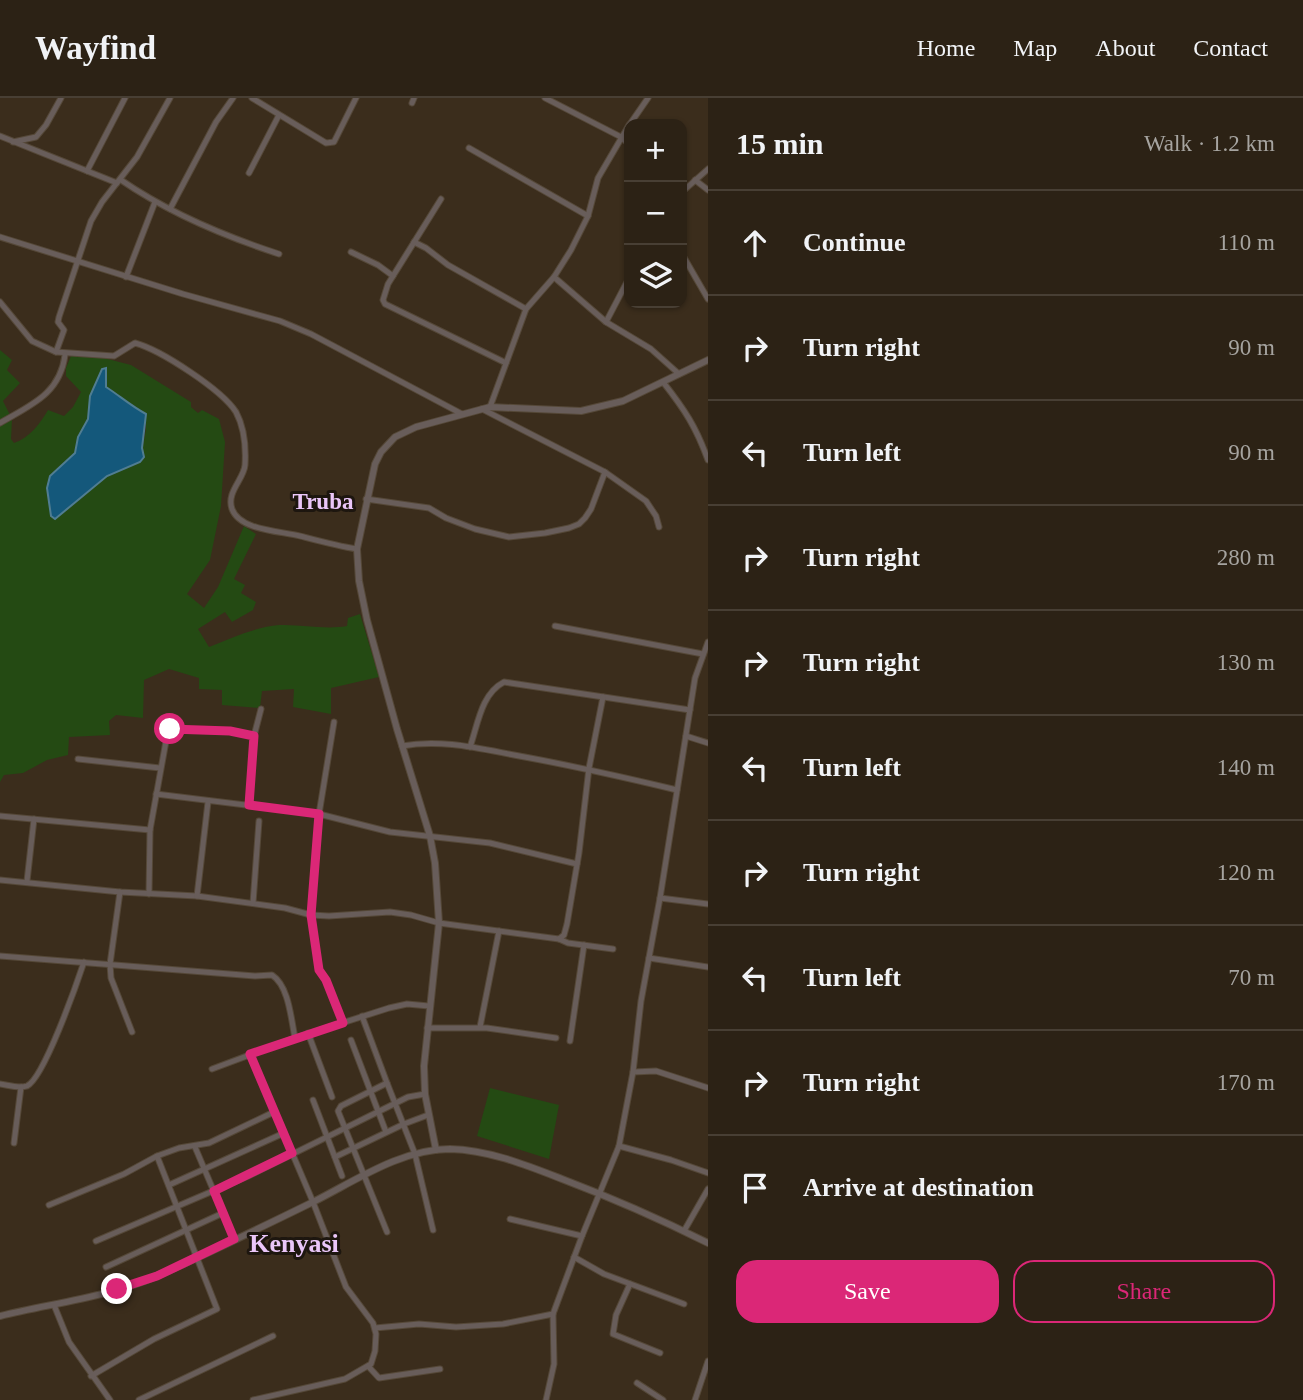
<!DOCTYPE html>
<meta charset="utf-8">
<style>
:root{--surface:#2c2215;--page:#382f22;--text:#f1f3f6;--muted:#a6a4a0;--line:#483f34;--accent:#db2777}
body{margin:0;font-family:Georgia,serif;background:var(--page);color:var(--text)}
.controls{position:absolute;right:21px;top:21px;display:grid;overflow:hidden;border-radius:14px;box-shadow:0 2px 5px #0004}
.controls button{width:63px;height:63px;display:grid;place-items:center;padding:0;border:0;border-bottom:2px solid var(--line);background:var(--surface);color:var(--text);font:35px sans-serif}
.stop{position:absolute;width:21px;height:21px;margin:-16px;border:5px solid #db2777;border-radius:50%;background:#fff}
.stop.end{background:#db2777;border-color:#fff;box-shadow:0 2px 7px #0008}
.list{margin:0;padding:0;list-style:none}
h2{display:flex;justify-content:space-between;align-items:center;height:91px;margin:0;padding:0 28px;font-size:30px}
h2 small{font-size:23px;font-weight:400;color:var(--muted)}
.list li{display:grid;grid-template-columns:46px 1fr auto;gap:21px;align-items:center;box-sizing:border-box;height:105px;padding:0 28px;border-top:2px solid var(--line)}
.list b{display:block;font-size:26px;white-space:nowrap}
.list em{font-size:23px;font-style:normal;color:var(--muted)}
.actions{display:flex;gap:14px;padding:21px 28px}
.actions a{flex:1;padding:16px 0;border:2px solid var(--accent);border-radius:21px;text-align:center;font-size:24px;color:var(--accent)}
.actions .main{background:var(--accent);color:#fff}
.icon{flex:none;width:38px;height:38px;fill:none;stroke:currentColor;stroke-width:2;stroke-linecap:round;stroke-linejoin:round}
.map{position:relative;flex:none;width:708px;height:1302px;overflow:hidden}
header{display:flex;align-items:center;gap:42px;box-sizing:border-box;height:98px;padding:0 35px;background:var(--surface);border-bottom:2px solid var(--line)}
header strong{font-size:33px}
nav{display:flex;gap:38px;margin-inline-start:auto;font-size:24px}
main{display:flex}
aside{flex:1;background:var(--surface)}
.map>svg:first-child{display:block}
</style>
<header>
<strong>Wayfind</strong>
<nav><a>Home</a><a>Map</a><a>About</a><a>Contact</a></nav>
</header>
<main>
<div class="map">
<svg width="708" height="1302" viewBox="0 0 708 1302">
<rect width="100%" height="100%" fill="#3b2d1c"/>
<g fill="#244a13" fill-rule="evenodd">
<path d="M0,252l12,10 -5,10 13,13 -17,18 9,18 -1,20 3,4c15,-5 26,-19 34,-33l16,6 9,-9 8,-15 -15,-16v-8l5,-12h25l35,9 60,37v5l7,6 4,-3 17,9 6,23 -4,64 -11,54 -23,34 17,14 14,-21 26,-61 12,8 -22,45 11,6 -4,8 15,9 -3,8 -21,12 -7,-10 -27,17 11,18c22,-9 47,-20 70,-22 23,-1 45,5 68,1l1,-8 12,-4 19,63 -48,11v26l-38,-7 1,-18 -32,2 -2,17 -38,-3v-15l-23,-1v-11l-30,-9 -25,11 -1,38 -27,-3 -7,6 1,14 -41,2 -1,18 -21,5 -24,13 -19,2 -4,7zM106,270v19c14,9 25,19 40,28v14l-6,33 -33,14 -40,34 -13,8 13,-56 8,-9 3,-16 10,-18 2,-23z"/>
<path d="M490,990l69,17 -10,54 -72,-23z"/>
</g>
<path fill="#14587b" stroke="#507d92" stroke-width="2" d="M106,270v19c14,9 25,19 40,27l-4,34 2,9 -4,5 -33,14 -52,43 -4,-3 -4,-28 3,-12 25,-23 3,-16 10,-18 2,-23 12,-27z"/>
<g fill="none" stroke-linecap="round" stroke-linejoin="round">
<g stroke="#554838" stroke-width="7">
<g id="minor">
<path d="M252,0l74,45 8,-1 22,-44"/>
<path d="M545,0l76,39 8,7"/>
<path d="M412,5l2,-5"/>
<path d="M630,26l18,-26"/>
<path d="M0,38l117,47"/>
<path d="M13,44l23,-5 10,-12 15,-27"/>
<path d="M469,50l119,68"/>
<path d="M87,73l38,-73"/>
<path d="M249,75l30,-58"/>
<path d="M121,82c48,33 103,56 158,74"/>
<path d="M695,82l13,10"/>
<path d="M682,94l26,-23"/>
<path d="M441,101l-53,85 -5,16 2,4 121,59"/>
<path d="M170,111l46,-87 17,-24"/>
<path d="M0,139l183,57 97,27 31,13 151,80"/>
<path d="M414,144l12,6 22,17 78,44"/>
<path d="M351,154l27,13 15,11"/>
<path d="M682,156l26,45"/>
<path d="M126,179l29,-75"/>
<path d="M554,179l52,45 45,27 28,25"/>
<path d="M0,204l32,39 24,11 58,4 21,-13c26,7 87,47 101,69 8,15 10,36 9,53 -1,14 -19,27 -13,44 8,22 50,22 68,27 19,5 37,10 57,13"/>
<path d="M606,224l23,-44"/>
<path d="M56,254l8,-22 -6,-8 1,-5 32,-96 11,-19 35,-45 33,-59"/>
<path d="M663,284c22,28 33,45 45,78"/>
<path d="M490,309l36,-98 28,-32 17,-27 17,-34 10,-38 31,-53"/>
<path d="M482,311l123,63 41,29 10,15 3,11"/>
<path d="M0,325c31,-18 60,-29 65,-68"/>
<path d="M366,401l63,9 17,10 29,11 34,8 36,-4 24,-5 10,-4 6,-6 6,-9 14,-37"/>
<path d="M555,528l148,28"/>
<path d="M334,624l-15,92 -8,101 8,55 7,10 17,43"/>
<path d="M686,638l22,7"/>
<path d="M402,648c38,-7 75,2 112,9 55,10 109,22 163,35"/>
<path d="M470,649c8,-23 11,-53 34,-65l186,28"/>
<path d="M78,661l82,9"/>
<path d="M156,696l163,20 71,18 100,11 87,21"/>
<path d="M249,707l5,-69 7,-27"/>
<path d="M0,718l150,14"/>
<path d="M0,782l120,12 77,4 88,12 26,7 18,1 61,-4 21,3 28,8 120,16 5,-4 3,-11 12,-71 10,-85 14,-71"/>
<path d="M27,783l7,-62"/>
<path d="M120,794l-10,72 1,14 21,54"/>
<path d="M149,796l1,-64 18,-100 62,1 24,5"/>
<path d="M197,798l11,-94"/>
<path d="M660,800l48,6"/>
<path d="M253,805l6,-82"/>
<path d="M559,841l9,4 45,6"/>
<path d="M0,858l255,20 17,-1c17,11 19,44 23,63"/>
<path d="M649,860l59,9"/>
<path d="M362,918l25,67"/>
<path d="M480,929l19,-96"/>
<path d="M427,930h60l69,10"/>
<path d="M308,935l24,64"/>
<path d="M351,942l35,92"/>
<path d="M570,943l14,-96"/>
<path d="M250,956l63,148 33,85 27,36 3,11 -1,17 -4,13 -26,15 -92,21"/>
<path d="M212,971l83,-31 94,-30 18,-4 22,2"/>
<path d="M633,974l23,-1 52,17"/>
<path d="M0,986c8,1 19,5 27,2 17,-8 50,-103 57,-124"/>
<path d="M313,1002l29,76"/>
<path d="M14,1045l7,-56"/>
<path d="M619,1048l52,14 37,13"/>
<path d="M195,1049l39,92"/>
<path d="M335,1059l69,-33 24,-9"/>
<path d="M169,1087l115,-52"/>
<path d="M49,1107l75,-31 33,-18 22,-8 30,-5 65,-31"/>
<path d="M510,1121l72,17"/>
<path d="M684,1133l24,-42"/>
<path d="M387,1134l-49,-121 3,-5 46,-23 28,71 18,76"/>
<path d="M96,1143l152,-65 160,-79 17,-3"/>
<path d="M574,1159l30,17 80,30"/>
<path d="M106,1169l117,-54"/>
<path d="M630,1186l-14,31 -3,19 47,19"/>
<path d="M54,1207l15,37 41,58"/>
<path d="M375,1230l44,-4 37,3 47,-3 50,-10 29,-78 37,-90 14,-74 8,-71 19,-103 35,-220 13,-36"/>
<path d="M368,1268l11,12 61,-9"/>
<path d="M91,1278l63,-37 63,-30 -60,-153"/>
<path d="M637,1285l26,17"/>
<path d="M139,1302l134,-64"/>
<path d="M546,1302l8,-36 -1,-50"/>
<path d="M695,1302l13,-39"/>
</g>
</g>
<g stroke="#554838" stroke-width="8">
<g id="tertiary">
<path d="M436,1052l-11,-56 -1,-28 15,-143 -4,-60 -5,-27 -33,-107 -30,-109 -8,-39 -2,-32 18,-85 6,-12 14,-15 21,-10 74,-20 91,4 42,-10 85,-41"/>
<path d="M0,1218c53,-13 109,-19 159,-41 52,-23 103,-48 154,-73 42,-21 88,-53 137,-53 39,1 76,16 112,30 50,19 98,40 146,64"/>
</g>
</g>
<use href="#minor" stroke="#685d5a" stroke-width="5"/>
<use href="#tertiary" stroke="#685d5a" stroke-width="6"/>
</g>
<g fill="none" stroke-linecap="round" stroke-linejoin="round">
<path stroke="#db2777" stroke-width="9" d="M117,1191l40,-13 77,-37 -20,-48 78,-38 -42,-99 93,-31 -17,-43 -7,-10 -8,-55 8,-101 -70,-9 5,-69 -24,-5 -60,-2"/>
</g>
<g text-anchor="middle" stroke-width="6" stroke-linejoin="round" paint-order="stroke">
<g font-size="23" font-weight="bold" fill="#eac6f9" stroke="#1d160f">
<text x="323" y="411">Truba</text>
</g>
<g font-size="26" font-weight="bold" fill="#eac6f9" stroke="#1d160f">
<text x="294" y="1154">Kenyasi</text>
</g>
</g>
</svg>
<div class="controls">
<button>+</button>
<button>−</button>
<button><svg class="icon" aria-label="layers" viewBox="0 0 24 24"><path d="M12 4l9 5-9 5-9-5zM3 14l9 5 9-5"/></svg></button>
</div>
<div class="stop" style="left:170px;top:631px"></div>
<div class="stop end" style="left:117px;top:1191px"></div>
</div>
<aside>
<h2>15 min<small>Walk · 1.2 km</small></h2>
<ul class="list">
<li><svg class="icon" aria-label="ahead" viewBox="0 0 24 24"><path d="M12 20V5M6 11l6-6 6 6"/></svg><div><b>Continue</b></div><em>110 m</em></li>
<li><svg class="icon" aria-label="right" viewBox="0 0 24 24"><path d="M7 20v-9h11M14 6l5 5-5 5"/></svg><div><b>Turn right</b></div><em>90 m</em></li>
<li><svg class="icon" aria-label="left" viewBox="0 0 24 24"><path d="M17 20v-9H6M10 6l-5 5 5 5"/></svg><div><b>Turn left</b></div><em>90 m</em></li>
<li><svg class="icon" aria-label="right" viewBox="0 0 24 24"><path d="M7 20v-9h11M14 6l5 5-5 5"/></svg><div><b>Turn right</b></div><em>280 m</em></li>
<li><svg class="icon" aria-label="right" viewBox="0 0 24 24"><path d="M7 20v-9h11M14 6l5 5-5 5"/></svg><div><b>Turn right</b></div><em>130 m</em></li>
<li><svg class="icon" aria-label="left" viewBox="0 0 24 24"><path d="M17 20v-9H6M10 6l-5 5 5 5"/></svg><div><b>Turn left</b></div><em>140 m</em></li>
<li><svg class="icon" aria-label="right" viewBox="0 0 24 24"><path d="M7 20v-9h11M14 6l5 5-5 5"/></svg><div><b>Turn right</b></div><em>120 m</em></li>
<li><svg class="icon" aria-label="left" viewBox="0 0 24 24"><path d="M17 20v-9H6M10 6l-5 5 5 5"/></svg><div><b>Turn left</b></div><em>70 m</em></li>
<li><svg class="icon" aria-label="right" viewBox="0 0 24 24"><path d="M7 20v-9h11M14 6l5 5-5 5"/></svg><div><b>Turn right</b></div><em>170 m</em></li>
<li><svg class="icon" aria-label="arrive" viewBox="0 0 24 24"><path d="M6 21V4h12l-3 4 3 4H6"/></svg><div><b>Arrive at destination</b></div></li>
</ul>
<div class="actions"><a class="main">Save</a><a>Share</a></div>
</aside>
</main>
